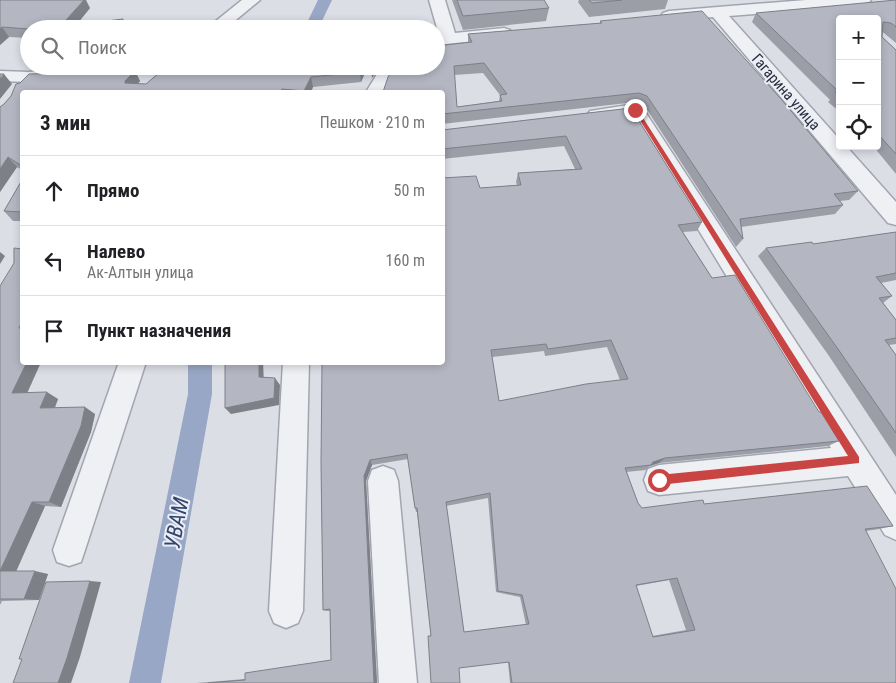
<!DOCTYPE html>
<html lang="ru">
<meta charset="utf-8">
<style>
:root{--surface:#fff;--page:#f2f2f2;--text:#202124;--muted:#757577;--line:#e0e0e0}
body{margin:0;font-family:"Roboto Condensed",sans-serif;background:var(--page);color:var(--text)}
.controls{position:absolute;right:15px;top:15px;display:grid;overflow:hidden;border-radius:5px;box-shadow:0 2px 8px #0003}
.controls button{width:45px;height:45px;display:grid;place-items:center;padding:0;border:0;border-bottom:1px solid var(--line);background:var(--surface);color:var(--text);font:25px sans-serif}
.stop{position:absolute;width:15px;height:15px;margin:-11px;border:4px solid #c94544;border-radius:50%;background:#fff}
.stop.end{background:#c94544;border-color:#fff;box-shadow:0 1px 5px #0008}
.list{margin:0;padding:0;list-style:none}
h2{display:flex;justify-content:space-between;align-items:center;height:65px;margin:0;padding:0 20px;font-size:21px}
h2 small{font-size:16px;font-weight:400;color:var(--muted)}
.list li{display:grid;grid-template-columns:32px 1fr auto;gap:15px;align-items:center;box-sizing:border-box;height:70px;padding:0 20px;border-top:1px solid var(--line)}
.list b{display:block;font-size:19px;white-space:nowrap}
.list p{margin:0;font-size:16px;white-space:nowrap;color:var(--muted)}
.list em{font-size:16px;font-style:normal;color:var(--muted)}
.icon{flex:none;width:28px;height:28px;fill:none;stroke:currentColor;stroke-width:2;stroke-linecap:round;stroke-linejoin:round}
.map{position:relative;flex:none;width:896px;height:683px;overflow:hidden}
.search{position:absolute;background:var(--surface);box-shadow:0 2px 8px #0003;left:20px;top:20px;width:425px;height:55px;display:flex;align-items:center;gap:12px;box-sizing:border-box;padding:0 18px;border-radius:28px;color:var(--muted);font-size:19px}
.panel{position:absolute;background:var(--surface);box-shadow:0 2px 8px #0003;left:20px;top:90px;width:425px;height:275px;border-radius:5px}
.map>svg:first-child{display:block}
</style>
<div class="map">
<svg width="896" height="683" viewBox="0 0 896 683">
<rect width="100%" height="100%" fill="#dcdee6"/>
<g fill="none" stroke-linecap="round" stroke-linejoin="round">
<g fill="#98a7c5" fill-rule="evenodd">
<path d="M318,0h14l-14,29h-14z"/>
<path d="M188,362h24v32l-51,289h-32l59,-289z"/>
</g>
<g stroke="#a2a5b0" stroke-width="3">
<g id="street">
<path d="M242,0h18l-35,29h-19z"/>
<path d="M429,0h16l10,33 49,-5 6,2 2,3 -2,3 -6,2 -68,7v-10h3z"/>
<path d="M806,0h65l-3,3 -5,2 -134,11 111,124v6h6l50,56v23l-8,-2 -175,-206 -44,4 -6,-2 -2,-3 2,-3 6,-2z"/>
<path d="M79,66h60l-3,4 -6,1 -101,11 -29,-1v-10l29,1z"/>
<path d="M382,66h18l-16,26h-18z"/>
<path d="M635,104l7,2 2,4 252,385v45l-11,-5 -37,-59 -189,19 -11,-4 -4,-11 4,-11 11,-4 172,-17 -201,-331 -33,4 -7,-2 -3,-4 3,-4z"/>
<path d="M119,362h27l-61,188 -4,12 -12,4 -12,-4 -4,-12z"/>
<path d="M283,362h26l-6,249 -5,12 -12,5 -12,-5 -5,-12z"/>
<path d="M383,466l11,4 4,11 19,202h-38l-11,-202 4,-11z"/>
</g>
</g>
<use href="#street" fill="#eff0f4" fill-rule="evenodd"/>
</g>
<g fill="#9b9da7" fill-rule="evenodd">
<path d="M0,0l90,8 -17,21h-44v9l-20,-1 -9,8z"/>
<path d="M452,0h92l5,8 -3,13 -83,9z"/>
<path d="M579,0h89l-3,9 -76,8 -11,-15z"/>
<path d="M896,0v43l-12,-10 -2,-1v5l14,13v124l-23,-28h4v-127h-37v93l-12,-10 2,-2 -78,-78 4,-9z"/>
<path d="M600,21l258,170 -9,9 -9,1 3,4 -8,9 -94,13 2,12 -7,8 -92,-142 -8,-3 -194,22v-32h-59l85,-49v-9l132,-11zM483,73l17,22 -1,6 -42,6 -3,-32z"/>
<path d="M96,66h12l27,5 5,10 -2,3h8l21,-18h26l45,3 1,-3h129l-7,16 -48,5 -2,5h-289v78l-5,-3 -17,25v-85l4,-3 7,-8 5,-12 4,-1 9,-9 41,-1 1,-4z"/>
<path d="M631,108l71,114 -5,9 -14,1 29,46 107,134 20,29 -11,5 -169,17 -9,3 -4,4 -20,2 12,31 4,5 62,-4 189,22 -14,3 -13,2 30,152h-386l-2,-21 -77,-26 -14,-124h-1l-1,-4 -7,-49 -36,6 -6,16 11,202h-181l49,-4 86,-19 -1,-49h-3l-4,-1 -2,-147 159,-275 37,-3 -1,-3 2,-9 57,-4 -11,-23 -122,13v-29zM607,347l13,33 -121,21 -7,-44 52,-6 1,5zM488,498l8,94 24,5 6,28 -62,7 -18,-126zM669,580l17,50 -34,6 -16,-50z"/>
<path d="M22,180v41h-9l-9,-10z"/>
<path d="M896,232v48l-15,3 11,13 -9,7 13,17v24l-7,1 7,10v102l-67,-101 -71,-100 8,-8 47,-4z"/>
<path d="M0,286l22,76h19l-14,31 31,6 -3,9 40,6 -4,18 -30,75 -16,-1 -29,65 32,3 -9,26 -37,1 -2,4z"/>
</g>
<g fill="#7e8088">
<path d="M84,0h2l4,8 -17,21h-15z"/>
<path d="M123,19l5,10h-6z"/>
<path d="M2,27l7,10 -9,8v-16z"/>
<path d="M362,66h6l-7,16 -1,-10z"/>
<path d="M373,66h8l-9,12 -1,-10z"/>
<path d="M135,71l5,10 -9,10 -6,-8v-2z"/>
<path d="M4,74l8,10 -12,15v-20z"/>
<path d="M311,77l2,10 -2,5h-6l-1,-1z"/>
<path d="M8,157l9,10 -17,25v-23z"/>
<path d="M0,252l5,4 -5,8z"/>
<path d="M27,362h14l-17,38 -12,-7z"/>
<path d="M259,362h4l1,22 -5,-7z"/>
<path d="M275,378l5,7 -1,20 -48,9 -6,-6z"/>
<path d="M47,392l11,7 -6,15 -12,-6z"/>
<path d="M85,407l10,7 -4,18 -30,75 -12,-5z"/>
<path d="M665,458l-6,5 -9,3 3,-4z"/>
<path d="M370,460l2,5 -6,16 11,202h-3l-10,-207z"/>
<path d="M32,502l13,4 -30,68 -15,-3z"/>
<path d="M35,571l13,3 -9,26 -15,-1z"/>
<path d="M90,581l11,1 -21,75 -9,26h-13z"/>
</g>
<g fill="#b4b7c2" stroke="#7e8088" fill-rule="evenodd">
<path d="M0,0h84l-26,29h-29l-27,-2 -2,2z"/>
<path d="M457,0h87l5,8 -86,8z"/>
<path d="M589,0h33l-30,3z"/>
<path d="M896,0v27l-5,-4 -8,-1 -1,15 14,13v104l-19,-21v-114h-37v77l-5,-4 3,-1 -82,-78z"/>
<path d="M702,11l79,88 77,92 -24,3 9,11 -103,14 3,20 -96,-143 -8,-3 -197,21v-22h-59l5,-15 7,-11h41v-20l36,-4 -4,-8 134,-11 -2,-2zM484,63l23,31 -7,1 2,6 -45,6 -3,-41z"/>
<path d="M123,19l-1,10h-41l1,-5z"/>
<path d="M96,66h12l27,5 -10,10v2l21,1 21,-18h26l45,3 1,-3h123l-2,6 -49,5 -7,14 -22,-2 -2,3h-258v74l-14,-9 -8,12v-62l4,-3 7,-8 5,-12 4,-1 9,-9 41,-1 1,-4z"/>
<path d="M0,74h4l-4,5z"/>
<path d="M631,108l71,114 -24,3 34,53 23,-3 84,137h2l18,29 -174,17 -12,4 -2,3 -26,3 13,35 4,5 61,-8 1,4 163,-18 26,40 -28,3 31,60v94h-384l-3,-21 -50,6 1,15h-29l-3,-47h3l-14,-128h-2l-8,-54 -37,6 -6,16 10,207h-166l37,-3v-7l86,-13 -1,-51 -7,1 -2,-147 1,-101h120v-184l34,-2 4,12 41,-3 -3,-12 64,-4 -16,-33 -124,13v-19zM611,340l17,39 -42,5 -87,17 -8,-51 55,-6 2,5zM490,493l8,98 24,4 7,29 -65,8 -18,-130zM677,578l18,52 -42,7 -17,-52z"/>
<path d="M22,180v32l-18,-1z"/>
<path d="M896,232v41l-20,4 16,19 -13,2 17,22v18l-11,2 11,15v78l-58,-84 -72,-101 46,-6 1,2z"/>
<path d="M14,248l8,1v73l-3,6h3v34h5l-15,31 35,-1 -7,16 45,-1 -4,19 -32,76h-17l-32,69v-285l14,-23z"/>
<path d="M225,362h34v15l16,1 -1,20 -49,10z"/>
<path d="M0,571h35l-11,28h-24z"/>
<path d="M90,581l-23,77 -9,25h-45l9,-24h-3l27,-77z"/>
</g>
<path fill="#c94544" d="M633,109l5,1 221,347v6l-200,22 -4,-2v-6l4,-2 189,-19z"/>
<g text-anchor="middle" stroke-width="4" stroke-linejoin="round" paint-order="stroke">
<g font-size="15" fill="#272b3c" stroke="#ebeef4">
<text transform="translate(786 92) rotate(49)" y="5">Гагарина улица</text>
</g>
<g font-size="22" font-style="italic" fill="#32436e" stroke="#ebeef4">
<text transform="translate(176 523) rotate(-79)" y="8">УВАМ</text>
</g>
</g>
</svg>
<div class="controls">
<button>+</button>
<button>−</button>
<button><svg class="icon" aria-label="locate" viewBox="0 0 24 24"><circle cx="12" cy="12" r="6"/><path d="M12 2v4M12 18v4M2 12h4M18 12h4"/></svg></button>
</div>
<div class="stop" style="left:659px;top:480px"></div>
<div class="stop end" style="left:635px;top:110px"></div>
<div class="search"><svg class="icon" aria-label="search" viewBox="0 0 24 24"><circle cx="10" cy="10" r="6"/><path d="M15 15l6 6"/></svg>Поиск</div>
<section class="panel">
<h2>3 мин<small>Пешком · 210 m</small></h2>
<ul class="list">
<li><svg class="icon" aria-label="ahead" viewBox="0 0 24 24"><path d="M12 20V5M6 11l6-6 6 6"/></svg><div><b>Прямо</b></div><em>50 m</em></li>
<li><svg class="icon" aria-label="left" viewBox="0 0 24 24"><path d="M17 20v-9H6M10 6l-5 5 5 5"/></svg><div><b>Налево</b><p>Ак-Алтын улица</p></div><em>160 m</em></li>
<li><svg class="icon" aria-label="arrive" viewBox="0 0 24 24"><path d="M6 21V4h12l-3 4 3 4H6"/></svg><div><b>Пункт назначения</b></div></li>
</ul>
</section>
</div>
